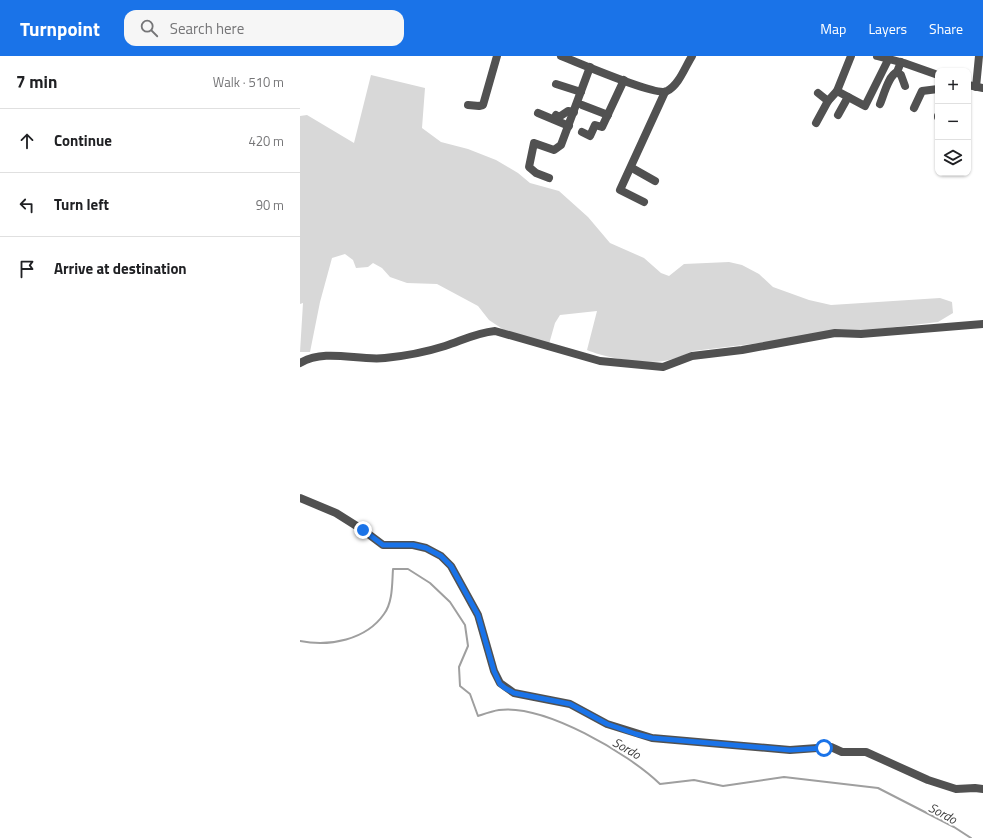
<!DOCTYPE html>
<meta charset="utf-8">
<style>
:root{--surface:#fff;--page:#f6f6f6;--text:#202124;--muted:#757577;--line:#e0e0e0;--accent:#1a73e8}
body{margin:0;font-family:"Titillium Web",sans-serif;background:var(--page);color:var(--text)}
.controls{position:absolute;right:12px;top:12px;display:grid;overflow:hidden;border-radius:8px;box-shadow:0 1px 3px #0004}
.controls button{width:36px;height:36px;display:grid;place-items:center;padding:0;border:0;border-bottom:1px solid var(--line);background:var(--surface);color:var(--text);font:20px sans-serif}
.stop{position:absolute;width:12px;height:12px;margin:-9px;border:3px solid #1a73e8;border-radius:50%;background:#fff}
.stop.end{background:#1a73e8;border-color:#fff;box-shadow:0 1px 4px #0008}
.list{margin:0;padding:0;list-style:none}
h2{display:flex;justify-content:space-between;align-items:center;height:52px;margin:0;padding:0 16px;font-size:17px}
h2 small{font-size:13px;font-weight:400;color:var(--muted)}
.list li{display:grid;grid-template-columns:26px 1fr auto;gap:12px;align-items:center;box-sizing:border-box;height:64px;padding:0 16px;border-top:1px solid var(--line)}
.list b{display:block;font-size:15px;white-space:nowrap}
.list em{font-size:13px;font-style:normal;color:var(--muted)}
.icon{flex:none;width:22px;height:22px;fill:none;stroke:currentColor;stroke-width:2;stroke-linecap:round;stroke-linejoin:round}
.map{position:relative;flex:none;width:683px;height:782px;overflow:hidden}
header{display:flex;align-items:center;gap:24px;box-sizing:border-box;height:56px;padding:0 20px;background:var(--accent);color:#fff}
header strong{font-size:19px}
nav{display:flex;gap:22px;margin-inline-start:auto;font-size:14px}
.search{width:280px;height:36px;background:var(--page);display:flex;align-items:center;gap:10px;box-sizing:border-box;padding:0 14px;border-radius:12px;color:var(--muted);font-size:15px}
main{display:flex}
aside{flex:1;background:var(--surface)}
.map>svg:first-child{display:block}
</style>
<header>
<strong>Turnpoint</strong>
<div class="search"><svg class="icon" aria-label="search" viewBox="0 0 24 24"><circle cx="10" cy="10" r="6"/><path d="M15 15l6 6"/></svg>Search here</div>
<nav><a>Map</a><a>Layers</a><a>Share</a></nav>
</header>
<main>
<aside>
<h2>7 min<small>Walk · 510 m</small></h2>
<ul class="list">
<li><svg class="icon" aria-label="ahead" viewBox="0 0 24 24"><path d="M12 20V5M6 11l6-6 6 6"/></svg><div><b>Continue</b></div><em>420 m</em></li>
<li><svg class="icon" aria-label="left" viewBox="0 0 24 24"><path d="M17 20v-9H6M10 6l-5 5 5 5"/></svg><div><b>Turn left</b></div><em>90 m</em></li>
<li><svg class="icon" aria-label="arrive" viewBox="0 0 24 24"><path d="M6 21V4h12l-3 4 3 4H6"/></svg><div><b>Arrive at destination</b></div></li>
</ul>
</aside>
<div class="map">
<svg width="683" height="782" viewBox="0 0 683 782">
<rect width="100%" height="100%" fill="#fff"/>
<path fill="#d8d8d8" d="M71,19l54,13 -3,40 19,14 27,7 28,11 22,13 12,10 29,8 29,26 22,26 34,15 17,15 8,3 15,-12 45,-2 13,3 17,9 14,13 36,13 22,5 109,-7 12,4 1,11 -15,9 -245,29c-7,3 -13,6 -20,8 -22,7 -65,0 -86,-9l10,-39 -37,4 -5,8 -6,21 -45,-14 -15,-10 -11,-14 -41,-22 -30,-1 -17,-6 -8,-9 -9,-5 -5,4 -12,1 -3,-8 -8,-6 -13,4 -12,44 -10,50h-10l3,-49 -3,1v-188l7,-1 47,28z"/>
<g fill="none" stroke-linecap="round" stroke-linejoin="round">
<path stroke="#9f9f9f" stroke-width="2" d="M0,585c29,6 66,-1 84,-27 9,-12 8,-31 9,-45h15l22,14 20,19 15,23 3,21 -9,21 1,19 10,8 8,22c6,-2 14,-5 21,-6 45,-6 129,43 161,74l34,-4 29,6 61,-9 94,11 76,39 17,11"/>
<g stroke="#515151" stroke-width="8">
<path d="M261,0c16,6 96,41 106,35 12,-6 18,-24 25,-35"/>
<path d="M577,0l27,7 34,12"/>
<path d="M597,16l4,3 4,11"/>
<path d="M256,28l25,8"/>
<path d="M668,29l15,3"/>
<path d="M676,31l3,-31"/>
<path d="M537,35l28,15 24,-48"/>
<path d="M518,37l10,8 9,-10 14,-35"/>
<path d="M580,48c4,-9 8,-28 17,-32l4,-10"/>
<path d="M168,49l11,1 4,-1 14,-49"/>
<path d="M282,49l26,10"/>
<path d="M614,52l8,-17 16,-2"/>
<path d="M238,57l31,13"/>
<path d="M256,59l3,2 9,-6 6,1"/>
<path d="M538,59l10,-18"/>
<path d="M638,61v-1"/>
<path d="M516,67l12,-22"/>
<path d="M282,76l8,4 5,-11 7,2 22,-47"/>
<path d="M332,112l23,13"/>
<path d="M249,122l-13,-5 -7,-6 5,-24 20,7 7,-5 29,-78"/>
<path d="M344,146l-24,-12 45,-98"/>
<path d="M0,307c26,-15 57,-2 85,-5 20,-2 41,-6 60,-12 18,-6 31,-13 50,-15l105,30 63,6 29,-11 50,-6 93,-17 26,1 122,-10"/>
<path d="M0,442l36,15 27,17 20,15h30l13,3 15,8 10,10 27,49 16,56 6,12 14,10 56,11 37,20 45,14 138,12 41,-3 11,5h24l62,28 28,9 19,-1 8,1"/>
</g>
</g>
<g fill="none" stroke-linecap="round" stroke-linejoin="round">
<path stroke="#1a73e8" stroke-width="5" d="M63,474l20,15h30l13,3 15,8 10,10 27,49 16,56 6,13 5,4 9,5 56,11 37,20 29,10 16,4 138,12 34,-2"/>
</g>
<g text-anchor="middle" stroke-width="4" stroke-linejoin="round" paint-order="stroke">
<g font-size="13" font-style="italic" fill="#404040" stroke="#fff">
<text transform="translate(327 692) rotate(30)" y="5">Sordo</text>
<text transform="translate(643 757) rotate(28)" y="5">Sordo</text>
</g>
</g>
</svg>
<div class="controls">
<button>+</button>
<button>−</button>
<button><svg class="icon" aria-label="layers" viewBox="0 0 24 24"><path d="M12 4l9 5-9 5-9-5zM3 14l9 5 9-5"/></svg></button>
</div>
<div class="stop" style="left:524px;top:692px"></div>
<div class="stop end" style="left:63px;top:474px"></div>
</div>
</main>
